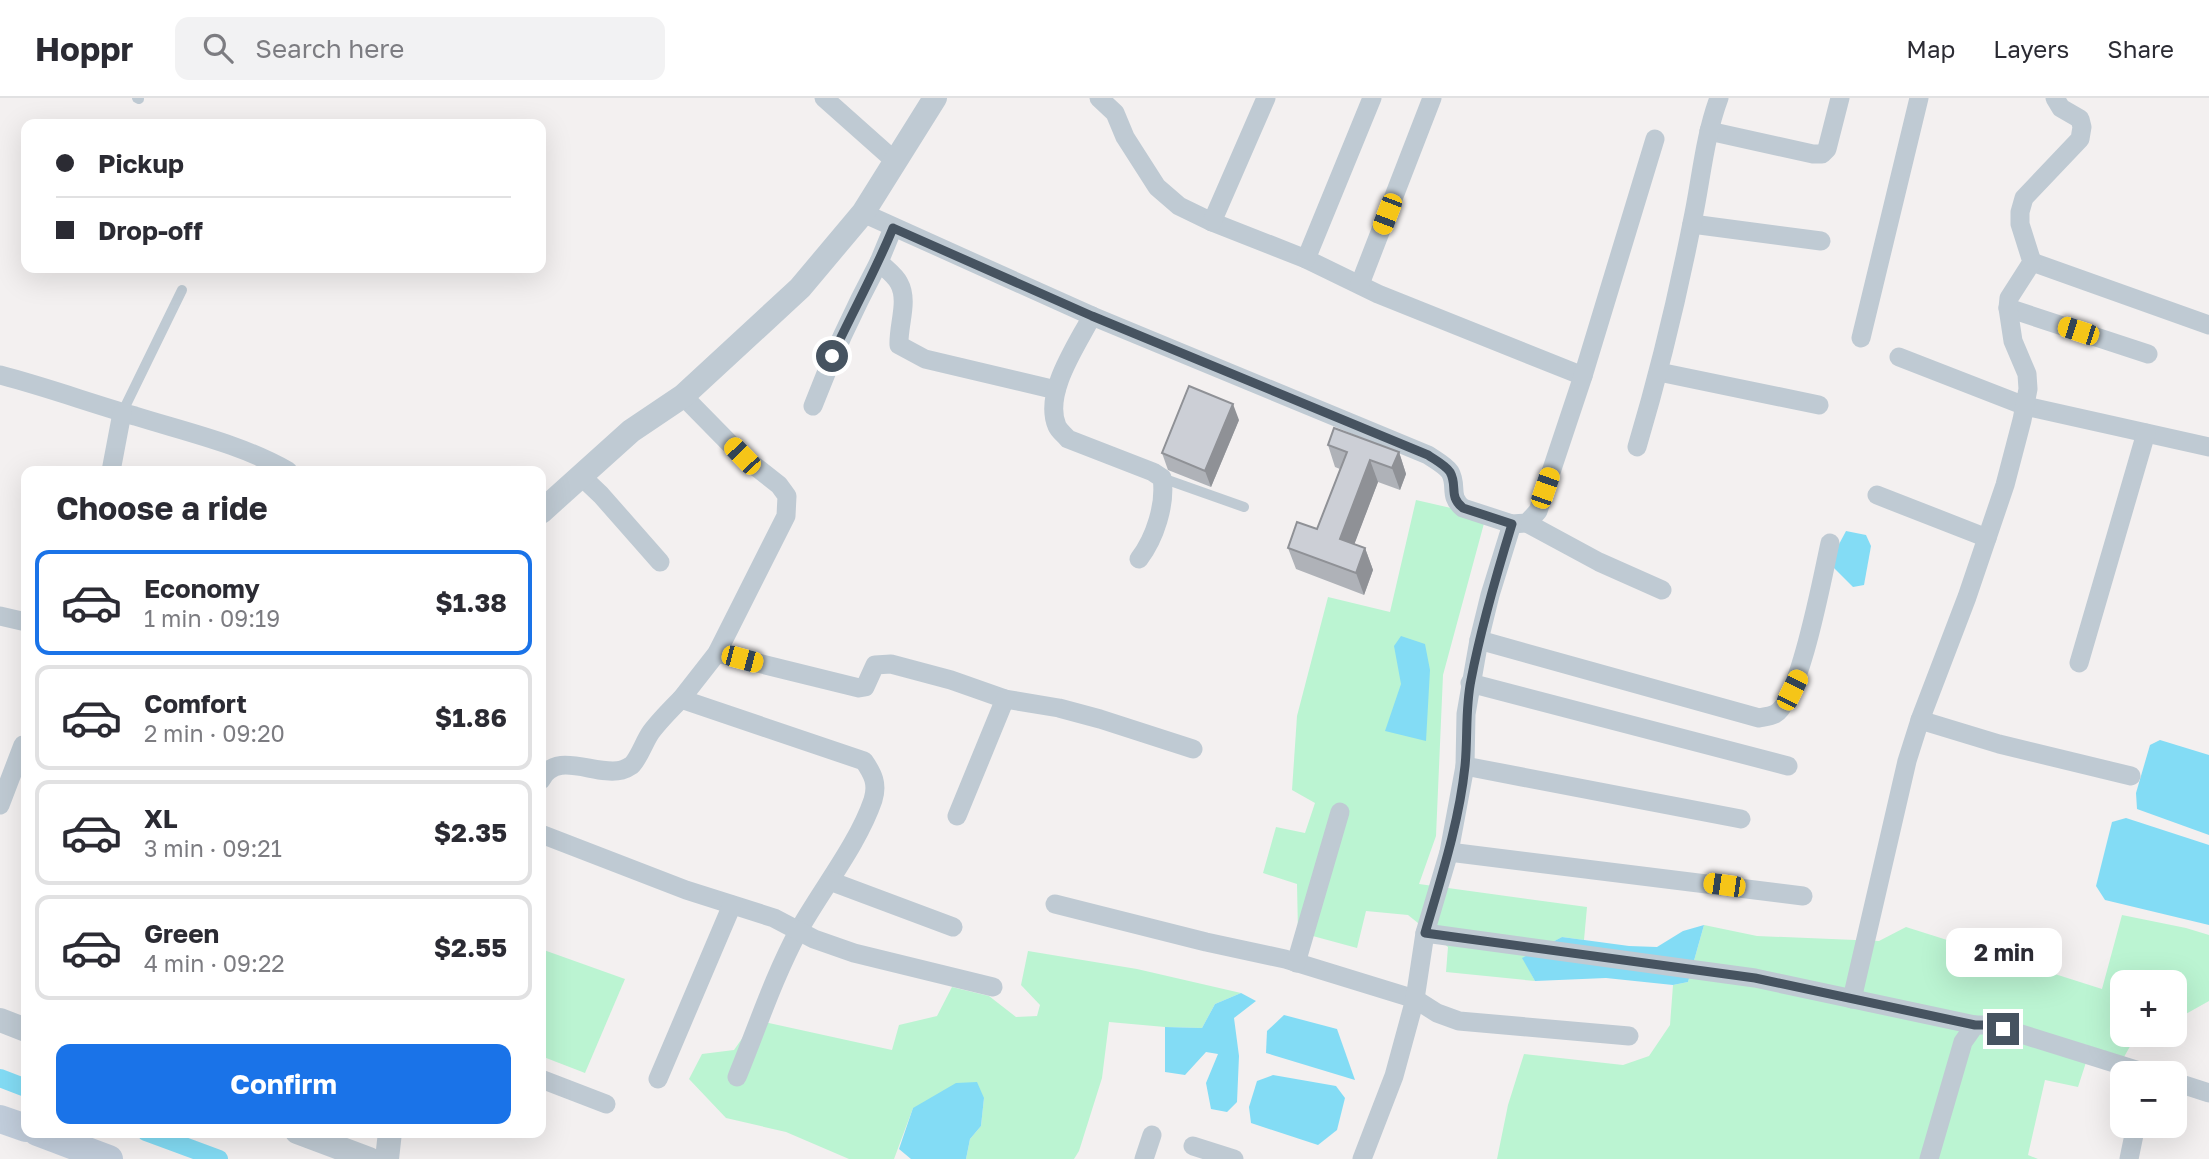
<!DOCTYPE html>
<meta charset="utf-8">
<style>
:root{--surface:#fff;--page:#f2f2f3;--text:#2b2b33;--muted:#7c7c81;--line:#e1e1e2;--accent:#1a73e8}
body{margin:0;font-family:"Golos Text",sans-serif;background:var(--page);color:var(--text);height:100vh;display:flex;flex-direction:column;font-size:26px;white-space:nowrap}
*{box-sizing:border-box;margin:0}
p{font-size:23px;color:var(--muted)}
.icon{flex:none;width:38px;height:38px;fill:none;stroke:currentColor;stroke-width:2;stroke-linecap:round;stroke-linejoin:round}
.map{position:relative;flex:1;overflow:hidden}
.drawer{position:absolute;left:21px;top:368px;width:525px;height:672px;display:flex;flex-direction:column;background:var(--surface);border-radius:14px;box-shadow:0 7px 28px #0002}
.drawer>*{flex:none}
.guide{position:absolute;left:21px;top:21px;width:525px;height:154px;border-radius:14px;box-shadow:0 7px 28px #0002;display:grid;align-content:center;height:154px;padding:0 35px;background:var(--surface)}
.fabs{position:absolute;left:2110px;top:872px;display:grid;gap:14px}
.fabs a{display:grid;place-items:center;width:77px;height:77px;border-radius:14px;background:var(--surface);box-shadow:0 7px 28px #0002;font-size:35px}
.end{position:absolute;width:32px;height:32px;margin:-16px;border:9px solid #465360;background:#fff;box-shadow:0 0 0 4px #fff}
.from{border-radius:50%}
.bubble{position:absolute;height:49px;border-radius:14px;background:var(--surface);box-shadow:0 7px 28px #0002;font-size:23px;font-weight:700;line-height:49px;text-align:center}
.car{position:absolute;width:21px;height:42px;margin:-21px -10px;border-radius:9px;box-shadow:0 0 5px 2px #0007;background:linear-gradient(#f5c518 24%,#345 0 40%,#f5c518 0 76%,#345 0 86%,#f5c518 0)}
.guide b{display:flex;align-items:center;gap:24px;height:66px;font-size:26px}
.guide b+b{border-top:2px solid var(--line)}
.guide i{width:18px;height:18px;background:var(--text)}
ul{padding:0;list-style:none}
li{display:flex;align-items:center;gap:21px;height:105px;margin:0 14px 10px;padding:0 21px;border:4px solid var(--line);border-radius:14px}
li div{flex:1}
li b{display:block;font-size:26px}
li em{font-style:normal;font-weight:700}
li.current{border-color:var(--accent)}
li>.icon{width:63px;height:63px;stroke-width:1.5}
h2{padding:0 35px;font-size:32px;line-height:84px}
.primary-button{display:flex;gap:14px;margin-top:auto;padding:14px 35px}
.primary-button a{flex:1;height:80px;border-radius:14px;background:var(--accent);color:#fff;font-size:28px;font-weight:700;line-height:80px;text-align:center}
header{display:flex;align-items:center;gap:42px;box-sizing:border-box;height:98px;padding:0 35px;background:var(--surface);border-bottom:2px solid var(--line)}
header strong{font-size:33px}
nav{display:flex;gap:38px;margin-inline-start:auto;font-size:24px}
.search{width:490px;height:63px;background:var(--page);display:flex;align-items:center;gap:18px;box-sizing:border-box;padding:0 24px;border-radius:14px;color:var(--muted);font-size:26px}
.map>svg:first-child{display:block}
.green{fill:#bbf4d2}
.water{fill:#83dcf5}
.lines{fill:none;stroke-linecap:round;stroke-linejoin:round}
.canal{stroke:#83dcf5;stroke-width:18}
.service{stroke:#bfcad3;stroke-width:10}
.minor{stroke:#bfcad3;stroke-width:19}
.tertiary{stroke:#bfcad3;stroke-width:24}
.secondary{stroke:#c1cddb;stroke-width:28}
.wall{fill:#afb2b8}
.shaded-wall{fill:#8f9196}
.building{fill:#cccfd6;stroke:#8f9196;stroke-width:2}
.route{stroke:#465360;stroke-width:9}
</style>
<header>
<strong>Hoppr</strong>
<div class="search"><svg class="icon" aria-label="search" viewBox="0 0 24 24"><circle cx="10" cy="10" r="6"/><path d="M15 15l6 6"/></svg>Search here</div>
<nav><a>Map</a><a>Layers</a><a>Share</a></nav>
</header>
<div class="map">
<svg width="2209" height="1061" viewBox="0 0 2209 1061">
<rect width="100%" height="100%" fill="#f3f0f0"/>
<!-- green -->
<g class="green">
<path d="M 1416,402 L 1486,418 L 1443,577 L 1436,738 L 1419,786 L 1587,809 L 1584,842 L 1562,839 L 1523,860 L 1535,883 L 1446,874 L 1448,849 L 1408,817 L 1366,813 L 1357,850 L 1298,834 L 1297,786 L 1263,775 L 1276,729 L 1305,735 L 1315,705 L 1292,692 L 1297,618 L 1328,499 L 1390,514 Z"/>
<path d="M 2122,817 L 2186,830 L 2209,837 L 2209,903 L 2184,917 L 2175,917 L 2175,884 L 2123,884 L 2123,936 L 2137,936 L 2124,959 L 2090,952 L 2078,989 L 2045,982 L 2028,1057 L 2038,1061 L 1497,1061 L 1508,1007 L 1524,956 L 1623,967 L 1649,958 L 1670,927 L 1673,887 L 1688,884 L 1704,827 L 1757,838 L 1879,843 L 1906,829 L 2102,891 Z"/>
<path d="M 541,851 L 625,881 L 585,975 L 541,958 Z"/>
<path d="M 1028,853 L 1137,871 L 1241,895 L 1215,906 L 1202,930 L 1165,929 L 1109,924 L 1102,980 L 1079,1053 L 1074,1061 L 966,1061 L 970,1041 L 981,1028 L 984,1000 L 913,1010 L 894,1061 L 849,1061 L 786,1034 L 726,1020 L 689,981 L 702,956 L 734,952 L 755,922 L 892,952 L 899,927 L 937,918 L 952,889 L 989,898 L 1016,919 L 1037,918 L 1040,907 L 1021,887 Z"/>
</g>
<!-- water -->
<g class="water">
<path d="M 1846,433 L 1866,437 L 1871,448 L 1864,487 L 1853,489 L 1829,465 Z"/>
<path d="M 1401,538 L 1425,546 L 1430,572 L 1426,643 L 1385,633 L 1401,586 L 1394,548 Z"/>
<path d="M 2160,642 L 2209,657 L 2209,737 L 2137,711 L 2136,695 L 2150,647 Z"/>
<path d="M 2126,720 L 2209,747 L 2209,827 L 2105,802 L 2096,788 L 2112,724 Z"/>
<path d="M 1704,827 L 1688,884 L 1673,887 L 1606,880 L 1535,883 L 1522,860 L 1562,839 L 1629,848 L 1657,849 L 1683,833 Z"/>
<path d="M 1241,895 L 1256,903 L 1234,920 L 1239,958 L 1237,1004 L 1227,1014 L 1211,1011 L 1206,985 L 1218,956 L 1206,954 L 1185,977 L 1165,974 L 1165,929 L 1202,930 L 1215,906 Z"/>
<path d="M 1284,917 L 1337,931 L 1355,982 L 1266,955 L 1267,933 Z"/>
<path d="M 1273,977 L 1336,988 L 1345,1000 L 1337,1032 L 1318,1047 L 1251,1025 L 1249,1009 L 1257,983 Z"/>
<path d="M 977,984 L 984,1000 L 981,1028 L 970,1041 L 966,1061 L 911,1061 L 899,1051 L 913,1010 L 956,985 Z"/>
</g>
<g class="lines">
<!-- canal -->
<g class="canal">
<path d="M 0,980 L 26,990"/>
<path d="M 146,1034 L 219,1061"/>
</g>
<!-- service -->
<g class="service">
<path d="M 137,0 L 139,1"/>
<path d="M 122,315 L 182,192"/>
<path d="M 1162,380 L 1244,409"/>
</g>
<!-- minor -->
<g class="minor">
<path d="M 824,0 L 896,64"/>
<path d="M 1099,0 L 1115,15 L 1125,39 L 1157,89 L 1179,108 L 1212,124 L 1306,161 L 1378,196 L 1583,278"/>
<path d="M 1709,33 L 1813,56 L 1822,56 L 1827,51 L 1840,0"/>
<path d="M 863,115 L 1092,218 L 1428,357 C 1435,362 1445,367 1450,374 C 1458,388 1448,398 1463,410 L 1512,426 L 1527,425 L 1538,413 L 1583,278 L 1655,41"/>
<path d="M 1212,124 L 1266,0"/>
<path d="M 1692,126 L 1821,143"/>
<path d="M 893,130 L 879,164 C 886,171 895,177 899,185 C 909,203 898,227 899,247 L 925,261 L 1056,292"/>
<path d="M 1306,161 L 1372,0"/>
<path d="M 2032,164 L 2209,227"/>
<path d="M 1360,186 L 1432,0"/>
<path d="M 2008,210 L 2148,256"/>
<path d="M 1092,218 C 1077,247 1043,295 1057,328 C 1059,333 1065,337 1068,341 L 1153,374 L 1162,380 C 1166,406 1155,440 1139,461"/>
<path d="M 1861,240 L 1919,0"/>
<path d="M 1899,259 L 2025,308 L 2209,349"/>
<path d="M 1659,274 L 1819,307"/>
<path d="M 0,277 C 46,289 90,305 135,318 C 186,334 241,346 288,373"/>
<path d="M 813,308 C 832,258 854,211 879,164"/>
<path d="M 1637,349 C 1659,275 1677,201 1692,125 C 1701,84 1704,40 1719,0"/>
<path d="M 111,373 L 122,315"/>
<path d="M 580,377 L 601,397 L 660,464"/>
<path d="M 1877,397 L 1987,440"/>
<path d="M 1527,425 L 1599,464 L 1662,492"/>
<path d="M 0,518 L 26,524"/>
<path d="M 1479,542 L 1759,620 C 1764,619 1771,618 1775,616 C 1800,603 1823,476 1830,445"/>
<path d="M 717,555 L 859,590 L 865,589 L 875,567 L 891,566 L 951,582 L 1005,601 L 1059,610 L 1100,621 L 1193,651"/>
<path d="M 2079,565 L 2146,335"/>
<path d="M 1470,585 L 1788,668"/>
<path d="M 681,601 L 717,555 L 786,418 L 787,398 L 779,387 L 742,358 L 683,298"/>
<path d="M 1920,622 L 1999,646 L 2131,678"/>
<path d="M 1465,668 L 1741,721"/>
<path d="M 541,682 C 556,651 596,679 622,672 C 625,671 629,669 632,667 C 640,658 644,644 651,634 C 660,622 671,611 681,601 L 864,663 C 873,676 878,686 873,702 C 858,746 822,791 799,832 C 774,878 757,930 737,979"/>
<path d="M 0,707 L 23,647"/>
<path d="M 957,718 L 1005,601"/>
<path d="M 541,736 L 686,792 L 774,820 L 814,841 L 854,855 L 993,889"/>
<path d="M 1449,754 L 1803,798"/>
<path d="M 830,783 L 953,829"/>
<path d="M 1055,806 L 1206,844 L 1285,861 L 1415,901 L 1437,915 L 1459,923 L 1629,938"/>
<path d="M 1425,835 L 1755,880 L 1975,927"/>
<path d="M 1296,865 L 1340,714"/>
<path d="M 1852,901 L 1907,663 L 1920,622 L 1967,499 L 2005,387 L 2022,322 L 2028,291 L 2027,276 L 2013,243 L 2008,210 L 2009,200 L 2032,164 L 2020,126 L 2020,114 L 2024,100 L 2080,41 L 2082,29 L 2080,21 L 2061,10 L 2055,0"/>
<path d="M 541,981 L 606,1006"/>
<path d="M 658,981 L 732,807"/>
<path d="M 2175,984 L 2209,995"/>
<path d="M 1193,1048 L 1234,1061"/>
<path d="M 1144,1061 L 1152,1037"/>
<path d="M 1362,1061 L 1394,978 L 1415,901 L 1425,835 L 1449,754 L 1465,668 L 1466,616 L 1479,542 L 1490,497 L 1512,426"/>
<path d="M 1929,1061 L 1963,944 L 1975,927 L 1989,927 L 2018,935 L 2146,975"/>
<path d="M 2129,1061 L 2136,1027"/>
</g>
<!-- tertiary -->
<g class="tertiary">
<path d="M 541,414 L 631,333 L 683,298 L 800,190 L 863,115 L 935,0"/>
<path d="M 0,922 L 26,932"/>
<path d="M 297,1034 L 369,1061"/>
<path d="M 387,1061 L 390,1034"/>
</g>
<!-- secondary -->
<g class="secondary">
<path d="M 0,1021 L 26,1030"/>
<path d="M 37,1034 L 109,1061"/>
</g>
</g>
<!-- wall -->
<g class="wall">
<path d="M 1239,322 L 1211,389 L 1168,372 L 1162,355 Z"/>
<path d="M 1328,347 L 1399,354 L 1406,376 L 1400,392 L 1378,384 L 1354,446 L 1365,450 L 1373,472 L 1364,497 L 1296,471 L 1288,450 L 1317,431 L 1340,371 L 1335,369 Z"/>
</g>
<!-- shaded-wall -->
<g class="shaded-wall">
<path d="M 1233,306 L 1239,322 L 1211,389 L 1205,373 Z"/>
<path d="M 1399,354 L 1406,376 L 1400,392 L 1392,370 Z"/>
<path d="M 1370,362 L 1378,384 L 1348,463 L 1340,441 Z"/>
<path d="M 1365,450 L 1373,472 L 1364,497 L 1356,475 Z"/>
</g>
<!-- building -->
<g class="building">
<path d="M 1189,288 L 1233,306 L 1205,373 L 1162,355 Z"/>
<path d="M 1334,330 L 1399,354 L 1392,370 L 1370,362 L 1340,441 L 1365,450 L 1356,475 L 1288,450 L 1297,424 L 1317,431 L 1347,354 L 1328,347 Z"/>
</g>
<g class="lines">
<!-- route -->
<path class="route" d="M 832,258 C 852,215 875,174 893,130 L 1092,218 L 1428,357 C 1435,362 1445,367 1450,374 C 1458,388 1448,398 1463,410 L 1512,426 C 1496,478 1481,529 1471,582 C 1465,611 1468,639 1465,668 C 1459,725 1441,780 1425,835 L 1755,880 L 1975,927 L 1989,927 L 2003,931"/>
</g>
</svg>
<div class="fabs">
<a>+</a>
<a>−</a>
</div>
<i class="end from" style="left:832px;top:258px"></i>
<i class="end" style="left:2003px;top:931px"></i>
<div class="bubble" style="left:1946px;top:830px;width:116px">2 min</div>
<i class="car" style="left:1387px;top:116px;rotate:201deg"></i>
<i class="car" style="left:2078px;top:233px;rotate:288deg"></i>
<i class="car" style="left:742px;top:358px;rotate:316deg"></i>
<i class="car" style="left:1545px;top:390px;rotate:19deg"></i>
<i class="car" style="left:742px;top:561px;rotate:105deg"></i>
<i class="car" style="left:1792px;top:592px;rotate:26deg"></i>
<i class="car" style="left:1724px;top:787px;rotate:278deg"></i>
<div class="guide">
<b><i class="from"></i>Pickup</b>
<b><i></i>Drop-off</b>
</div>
<section class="drawer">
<h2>Choose a ride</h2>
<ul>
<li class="current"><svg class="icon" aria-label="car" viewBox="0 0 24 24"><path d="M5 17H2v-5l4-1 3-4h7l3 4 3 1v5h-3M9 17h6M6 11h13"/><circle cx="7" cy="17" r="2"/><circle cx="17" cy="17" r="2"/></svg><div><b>Economy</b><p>1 min · 09:19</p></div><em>$1.38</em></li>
<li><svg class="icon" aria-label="car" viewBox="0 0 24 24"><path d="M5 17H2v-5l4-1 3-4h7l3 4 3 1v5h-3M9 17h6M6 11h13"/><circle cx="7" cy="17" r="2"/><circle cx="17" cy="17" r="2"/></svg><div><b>Comfort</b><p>2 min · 09:20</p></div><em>$1.86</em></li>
<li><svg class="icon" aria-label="car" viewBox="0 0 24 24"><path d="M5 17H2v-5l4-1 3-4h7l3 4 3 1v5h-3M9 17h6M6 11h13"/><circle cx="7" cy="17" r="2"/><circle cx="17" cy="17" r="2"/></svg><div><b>XL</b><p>3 min · 09:21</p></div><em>$2.35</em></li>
<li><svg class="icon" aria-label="car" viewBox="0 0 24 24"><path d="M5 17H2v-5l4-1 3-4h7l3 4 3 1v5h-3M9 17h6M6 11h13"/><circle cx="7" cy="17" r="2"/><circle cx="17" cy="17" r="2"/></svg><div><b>Green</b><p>4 min · 09:22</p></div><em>$2.55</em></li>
</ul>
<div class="primary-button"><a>Confirm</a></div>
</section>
</div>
